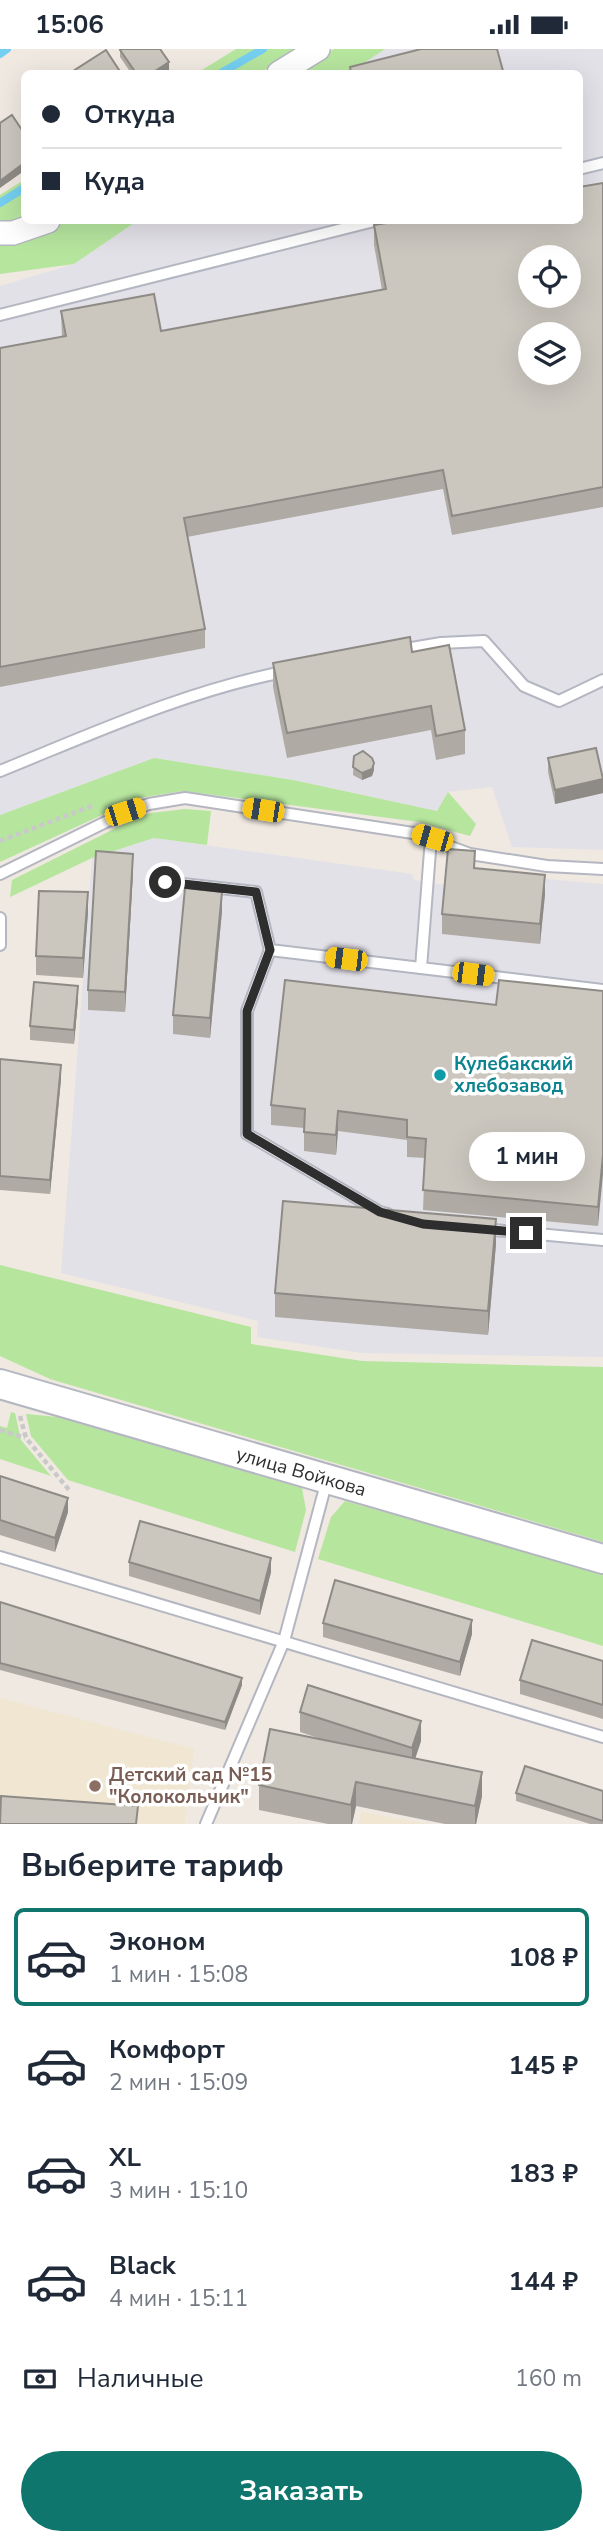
<!DOCTYPE html>
<html lang="ru">
<meta charset="utf-8">
<style>
:root{--surface:#fff;--page:#f2f2f3;--text:#1f2937;--muted:#747a83;--line:#e0e1e3;--accent:#0f766e}
body{margin:0;font-family:"Nunito Sans",sans-serif;background:var(--page);color:var(--text);height:100vh;display:flex;flex-direction:column;font-size:26px;white-space:nowrap}
*{box-sizing:border-box;margin:0}
p{font-size:23px;color:var(--muted)}
.icon{flex:none;width:38px;height:38px;fill:none;stroke:currentColor;stroke-width:2;stroke-linecap:round;stroke-linejoin:round}
.map{position:relative;height:1775px;overflow:hidden}
.details{display:flex;flex-direction:column;background:var(--surface);flex:1}
.details>*{flex:none}
.top-card{position:absolute;left:21px;top:21px;width:562px;height:154px;border-radius:10px;box-shadow:0 7px 28px #0002;display:grid;align-content:center;height:154px;padding:0 21px;background:var(--surface)}
.fabs{position:absolute;left:518px;top:196px;display:grid;gap:14px}
.fabs a{display:grid;place-items:center;width:63px;height:63px;border-radius:50%;background:var(--surface);box-shadow:0 7px 28px #0002;font-size:35px}
.end{position:absolute;width:32px;height:32px;margin:-16px;border:9px solid #2e2e2e;background:#fff;box-shadow:0 0 0 4px #fff}
.from{border-radius:50%}
.bubble{position:absolute;height:49px;border-radius:24px;background:var(--surface);box-shadow:0 7px 28px #0002;font-size:23px;font-weight:700;line-height:49px;text-align:center}
.car{position:absolute;width:21px;height:42px;margin:-21px -10px;border-radius:9px;box-shadow:0 0 5px 2px #0007;background:linear-gradient(#f5c518 24%,#345 0 40%,#f5c518 0 76%,#345 0 86%,#f5c518 0)}
.top-card b{display:flex;align-items:center;gap:24px;height:66px;font-size:26px}
.top-card b+b{border-top:2px solid var(--line)}
.top-card i{width:18px;height:18px;background:var(--text)}
ul{padding:0;list-style:none}
li{display:flex;align-items:center;gap:21px;height:98px;margin:0 14px 10px;padding:0 7px;border:4px solid transparent;border-radius:10px}
li div{flex:1}
li b{display:block;font-size:26px}
li em{font-style:normal;font-weight:700}
li.selected{border-color:var(--accent)}
li>.icon{width:63px;height:63px;stroke-width:1.5}
h2{padding:0 21px;font-size:32px;line-height:84px}
.pay{display:flex;align-items:center;gap:18px;height:77px;padding:0 21px;font-size:26px}
.pay p{margin-inline-start:auto}
.action{display:flex;gap:14px;margin-top:auto;padding:14px 21px}
.action a{flex:1;height:80px;border-radius:42px;background:var(--accent);color:#fff;font-size:28px;font-weight:700;line-height:80px;text-align:center}
.status{display:flex;justify-content:space-between;align-items:center;height:49px;padding:0 35px;background:var(--surface);direction:ltr}
.status svg{height:19px;fill:currentColor}
.map>svg:first-child{display:block}
.industrial{fill:#e3e1e8;fill-rule:evenodd}
.education{fill:#f0e6d1}
.green{fill:#b6e59e}
.lines{fill:none;stroke-linecap:round;stroke-linejoin:round}
.stream{stroke:#75cff0;stroke-width:8}
.service-casing{stroke:#b4b7c1;stroke-width:14}
.minor-casing{stroke:#b4b7c1;stroke-width:26}
.tertiary-casing{stroke:#b4b7c1;stroke-width:32}
.path{stroke:#c9c9c9;stroke-width:4.5;stroke-dasharray:5 3.5;stroke-linecap:butt}
.service{stroke:#fff;stroke-width:10}
.minor{stroke:#fff;stroke-width:23}
.tertiary{stroke:#fff;stroke-width:28}
.wall{fill:#afaba4}
.shaded-wall{fill:#8e8b86}
.building{fill:#cbc7bf;stroke:#8e8b86;stroke-width:2;fill-rule:evenodd}
.route{stroke:#2e2e2e;stroke-width:9}
.culture-dot{fill:#0f9aa8;stroke:#fff;stroke-width:2.5}
.education-dot{fill:#8d6e63;stroke:#fff;stroke-width:2.5}
.labels{text-anchor:middle;dominant-baseline:central;stroke-width:7;stroke-linejoin:round;paint-order:stroke}
.culture-label{font-size:19px;font-weight:bold;fill:#0d838f;stroke:#fff;text-anchor:start}
.street-label{font-size:19px;fill:#2e2e2e;stroke:#fff}
.education-label{font-size:19px;font-weight:bold;fill:#785e54;stroke:#fff;text-anchor:start}
</style>
<div class="status"><b>15:06</b><svg viewBox="0 0 49 12"><path d="M0 12V9h3v3zM5 12V6h3v6zM10 12V3h3v9zM15 12V0h3v12zM26 1h20v11H26zM47 4h2v5h-2z"/></svg></div>
<div class="map">
<svg width="603" height="1775" viewBox="0 0 603 1775">
<rect width="100%" height="100%" fill="#efe9e1"/>
<!-- industrial -->
<g class="industrial">
<path d="M 385,0 L 603,0 L 603,801 L 512,798 L 492,738 L 448,743 L 437,762 L 293,731 L 154,709 L 0,766 L 0,237 L 74,215 L 137,172 L 579,172 L 579,24 L 349,24 ZM 530,208 L 569,208 L 569,247 L 530,247 ZM 530,285 L 569,285 L 569,324 L 530,324 Z"/>
<path d="M 155,789 L 412,825 L 414,831 L 446,836 L 545,845 L 546,830 L 603,835 L 603,1308 L 362,1304 L 257,1288 L 258,1272 L 61,1224 L 92,809 Z"/>
</g>
<!-- education -->
<g class="education">
<path d="M 0,1649 L 194,1700 L 185,1775 L 0,1775 Z"/>
<path d="M 361,1763 L 428,1775 L 359,1775 Z"/>
</g>
<!-- green -->
<g class="green">
<path d="M 236,0 L 298,0 L 260,24 L 197,24 Z"/>
<path d="M 334,0 L 385,0 L 349,24 L 296,24 Z"/>
<path d="M 24,131 L 24,169 L 10,173 L 0,173 L 0,146 Z"/>
<path d="M 68,172 L 137,172 L 74,215 L 0,225 L 0,195 L 28,191 Z"/>
<path d="M 154,709 L 293,731 L 437,762 L 448,743 L 476,775 L 470,787 L 419,773 L 183,742 L 139,749 L 0,813 L 0,766 Z"/>
<path d="M 185,760 L 211,762 L 207,796 L 154,789 L 92,809 L 10,848 L 12,831 L 134,770 L 151,764 Z"/>
<path d="M 0,1216 L 251,1278 L 251,1295 L 362,1312 L 603,1318 L 603,1493 L 50,1330 L 0,1307 Z"/>
<path d="M 11,1363 L 15,1364 L 21,1391 L 51,1427 L 0,1410 L 0,1377 L 7,1379 Z"/>
<path d="M 26,1365 L 57,1368 L 302,1439 L 306,1461 L 295,1503 L 68,1431 L 31,1387 Z"/>
<path d="M 345,1452 L 603,1524 L 603,1597 L 318,1510 L 331,1468 Z"/>
</g>
<g class="lines">
<!-- stream -->
<g class="stream">
<path d="M 0,5 L 7,0"/>
<path d="M 221,24 L 263,0"/>
<path d="M 0,154 L 24,139"/>
</g>
<!-- service casing -->
<g class="service-casing">
<g id="service">
<path d="M 579,120 L 603,114"/>
<path d="M 0,266 L 374,172"/>
<path d="M 400,601 L 441,594 L 484,592 L 524,637 L 559,652 L 603,631"/>
<path d="M 0,722 C 94,684 188,641 288,622"/>
<path d="M 431,789 L 421,919 L 603,941"/>
<path d="M 0,825 L 126,763 L 149,755 L 185,749 L 413,784 L 470,805 L 547,817 L 603,820"/>
<path d="M 165,833 L 256,843 L 270,901 L 421,919"/>
<path d="M 0,869 L 0,896"/>
<path d="M 270,901 L 247,962 L 247,1085 L 380,1163 L 388,1165"/>
<path d="M 483,1180 L 603,1191"/>
<path d="M 0,1508 L 603,1688"/>
<path d="M 206,1775 L 284,1592 L 327,1431"/>
</g>
</g>
<!-- minor casing -->
<g class="minor-casing">
<g id="minor">
<path d="M 279,24 L 318,0"/>
<path d="M 0,184 L 13,184 L 48,172"/>
</g>
</g>
<!-- tertiary casing -->
<g class="tertiary-casing">
<path id="tertiary" d="M 0,1335 L 603,1510"/>
</g>
<!-- path -->
<g class="path">
<path d="M 0,792 L 94,756"/>
<path d="M 20,1367 L 26,1389 L 69,1441"/>
<path d="M 0,1381 L 25,1389"/>
</g>
<!-- service -->
<use href="#service" class="service"/>
<!-- minor -->
<use href="#minor" class="minor"/>
<!-- tertiary -->
<use href="#tertiary" class="tertiary"/>
</g>
<!-- wall -->
<g class="wall">
<path d="M 120,1 L 169,21 L 163,24 L 131,24 L 120,8 Z"/>
<path d="M 603,134 L 603,458 L 452,486 L 443,440 L 187,488 L 205,580 L 205,599 L 0,638 L 0,299 L 62,288 L 61,262 L 161,282 L 382,241 L 374,196 L 374,176 Z"/>
<path d="M 412,603 L 465,681 L 465,705 L 436,711 L 431,681 L 287,709 L 273,638 L 273,614 Z"/>
<path d="M 354,707 L 374,721 L 372,727 L 362,731 L 353,726 Z"/>
<path d="M 548,709 L 603,744 L 555,755 L 548,723 Z"/>
<path d="M 475,819 L 545,845 L 540,895 L 442,885 L 442,865 Z"/>
<path d="M 133,824 L 125,963 L 88,961 L 88,941 Z"/>
<path d="M 222,862 L 210,989 L 173,985 L 173,966 Z"/>
<path d="M 88,863 L 83,929 L 36,926 L 36,907 Z"/>
<path d="M 603,942 L 598,1177 L 423,1161 L 425,1109 L 407,1108 L 407,1091 L 338,1082 L 336,1106 L 304,1102 L 304,1079 L 271,1076 L 271,1056 L 496,956 Z"/>
<path d="M 78,951 L 74,995 L 30,991 L 30,977 Z"/>
<path d="M 0,1010 L 61,1030 L 50,1145 L 0,1141 Z"/>
<path d="M 496,1195 L 488,1286 L 275,1268 L 275,1244 Z"/>
<path d="M 0,1427 L 68,1463 L 55,1503 L 0,1486 Z"/>
<path d="M 129,1513 L 271,1523 L 260,1566 L 129,1527 Z"/>
<path d="M 0,1553 L 242,1636 L 225,1681 L 0,1621 Z"/>
<path d="M 323,1574 L 472,1585 L 460,1627 L 323,1588 Z"/>
<path d="M 603,1612 L 603,1670 L 520,1645 L 520,1631 Z"/>
<path d="M 300,1663 L 421,1692 L 415,1710 L 482,1747 L 476,1775 L 445,1775 L 356,1757 L 352,1775 L 328,1775 L 259,1761 L 259,1736 L 327,1692 L 300,1683 Z"/>
<path d="M 603,1742 L 603,1775 L 590,1775 L 516,1752 L 516,1744 Z"/>
</g>
<!-- shaded-wall -->
<g class="shaded-wall">
<path d="M 169,13 L 169,21 L 163,24 L 152,24 Z"/>
<path d="M 24,114 L 24,122 L 0,139 L 0,132 Z"/>
<path d="M 374,714 L 374,721 L 372,727 L 362,731 L 362,724 Z"/>
<path d="M 603,730 L 603,744 L 555,755 L 555,741 Z"/>
<path d="M 133,805 L 133,824 L 125,963 L 125,943 Z"/>
<path d="M 545,826 L 545,845 L 540,895 L 540,875 Z"/>
<path d="M 88,843 L 88,863 L 83,929 L 83,909 Z"/>
<path d="M 222,843 L 222,862 L 210,989 L 210,969 Z"/>
<path d="M 78,937 L 78,951 L 74,995 L 74,981 Z"/>
<path d="M 61,1016 L 61,1030 L 50,1145 L 50,1131 Z"/>
<path d="M 338,1062 L 338,1082 L 336,1106 L 336,1086 Z"/>
<path d="M 603,1106 L 603,1125 L 598,1177 L 598,1158 Z"/>
<path d="M 496,1170 L 496,1195 L 488,1286 L 488,1262 Z"/>
<path d="M 68,1449 L 68,1463 L 55,1503 L 55,1489 Z"/>
<path d="M 271,1509 L 271,1523 L 260,1566 L 260,1552 Z"/>
<path d="M 472,1571 L 472,1585 L 460,1627 L 460,1613 Z"/>
<path d="M 242,1629 L 242,1636 L 225,1681 L 225,1673 Z"/>
<path d="M 421,1672 L 421,1692 L 412,1719 L 412,1699 Z"/>
<path d="M 482,1723 L 482,1747 L 476,1775 L 475,1775 L 475,1757 Z"/>
<path d="M 356,1733 L 356,1757 L 352,1775 L 351,1775 L 351,1756 Z"/>
</g>
<!-- building -->
<g class="building">
<path d="M 122,0 L 160,0 L 169,13 L 152,24 L 136,24 L 120,1 Z"/>
<path d="M 421,0 L 497,0 L 503,22 L 492,24 L 351,24 L 350,18 Z"/>
<path d="M 106,1 L 121,24 L 70,24 Z"/>
<path d="M 12,66 L 24,84 L 24,114 L 0,132 L 0,74 Z"/>
<path d="M 603,134 L 603,438 L 452,467 L 443,421 L 184,469 L 205,580 L 0,618 L 0,299 L 66,287 L 61,262 L 154,245 L 161,282 L 386,240 L 374,176 L 399,172 L 579,172 L 579,138 ZM 530,208 L 569,208 L 569,247 L 530,247 ZM 530,285 L 569,285 L 569,324 L 530,324 Z"/>
<path d="M 410,588 L 412,603 L 449,596 L 465,681 L 436,687 L 431,657 L 287,684 L 273,614 Z"/>
<path d="M 596,699 L 603,730 L 555,741 L 548,709 Z"/>
<path d="M 363,702 L 372,709 L 374,714 L 372,720 L 362,724 L 353,718 L 354,707 Z"/>
<path d="M 448,800 L 475,802 L 474,819 L 545,826 L 540,875 L 442,865 Z"/>
<path d="M 96,802 L 133,805 L 125,943 L 88,941 Z"/>
<path d="M 185,839 L 222,843 L 210,969 L 173,966 Z"/>
<path d="M 39,842 L 88,843 L 83,909 L 36,907 Z"/>
<path d="M 285,931 L 496,956 L 499,931 L 603,942 L 603,1106 L 598,1158 L 423,1141 L 426,1090 L 407,1088 L 407,1071 L 338,1062 L 336,1086 L 304,1083 L 305,1060 L 271,1056 Z"/>
<path d="M 34,933 L 78,937 L 74,981 L 30,977 Z"/>
<path d="M 0,1010 L 61,1016 L 50,1131 L 0,1127 Z"/>
<path d="M 283,1152 L 496,1170 L 488,1262 L 275,1244 Z"/>
<path d="M 0,1427 L 68,1449 L 55,1489 L 0,1471 Z"/>
<path d="M 140,1472 L 271,1509 L 260,1552 L 129,1513 Z"/>
<path d="M 335,1531 L 472,1571 L 460,1613 L 323,1574 Z"/>
<path d="M 0,1553 L 242,1629 L 225,1673 L 0,1614 Z"/>
<path d="M 532,1591 L 603,1612 L 603,1656 L 520,1631 Z"/>
<path d="M 308,1636 L 421,1672 L 412,1699 L 300,1663 Z"/>
<path d="M 270,1680 L 482,1723 L 475,1757 L 356,1733 L 351,1756 L 259,1736 Z"/>
<path d="M 525,1717 L 603,1742 L 603,1772 L 516,1744 Z"/>
<path d="M 1,1747 L 138,1757 L 136,1775 L 0,1775 Z"/>
</g>
<g class="lines">
<!-- route -->
<path class="route" d="M 165,833 L 256,843 L 270,901 L 247,962 L 247,1085 L 380,1163 L 423,1175 L 526,1184"/>
</g>
<!-- markers -->
<circle class="culture-dot" cx="440" cy="1026" r="7"/>
<circle class="education-dot" cx="95" cy="1737" r="7"/>
<g class="labels">
<!-- culture labels -->
<g class="culture-label">
<text x="454" y="1015">Кулебакский<tspan x="454" dy="22">хлебозавод</tspan></text>
</g>
<!-- street labels -->
<g class="street-label">
<text transform="translate(301 1423) rotate(16)">улица Войкова</text>
</g>
<!-- education labels -->
<g class="education-label">
<text x="109" y="1726">Детский сад №15<tspan x="109" dy="22">"Колокольчик"</tspan></text>
</g>
</g>
</svg>
<div class="fabs">
<a><svg class="icon" aria-label="locate" viewBox="0 0 24 24"><circle cx="12" cy="12" r="6"/><path d="M12 2v4M12 18v4M2 12h4M18 12h4"/></svg></a>
<a><svg class="icon" aria-label="layers" viewBox="0 0 24 24"><path d="M12 4l9 5-9 5-9-5zM3 14l9 5 9-5"/></svg></a>
</div>
<i class="end from" style="left:165px;top:833px"></i>
<i class="end" style="left:526px;top:1184px"></i>
<div class="bubble" style="left:469px;top:1083px;width:116px">1 мин</div>
<i class="car" style="left:263px;top:761px;rotate:279deg"></i>
<i class="car" style="left:125px;top:763px;rotate:72deg"></i>
<i class="car" style="left:432px;top:789px;rotate:286deg"></i>
<i class="car" style="left:346px;top:910px;rotate:277deg"></i>
<i class="car" style="left:473px;top:925px;rotate:97deg"></i>
<div class="top-card">
<b><i class="from"></i>Откуда</b>
<b><i></i>Куда</b>
</div>
</div>
<section class="details">
<h2>Выберите тариф</h2>
<ul>
<li class="selected"><svg class="icon" aria-label="car" viewBox="0 0 24 24"><path d="M5 17H2v-5l4-1 3-4h7l3 4 3 1v5h-3M9 17h6M6 11h13"/><circle cx="7" cy="17" r="2"/><circle cx="17" cy="17" r="2"/></svg><div><b>Эконом</b><p>1 мин · 15:08</p></div><em>108 ₽</em></li>
<li><svg class="icon" aria-label="car" viewBox="0 0 24 24"><path d="M5 17H2v-5l4-1 3-4h7l3 4 3 1v5h-3M9 17h6M6 11h13"/><circle cx="7" cy="17" r="2"/><circle cx="17" cy="17" r="2"/></svg><div><b>Комфорт</b><p>2 мин · 15:09</p></div><em>145 ₽</em></li>
<li><svg class="icon" aria-label="car" viewBox="0 0 24 24"><path d="M5 17H2v-5l4-1 3-4h7l3 4 3 1v5h-3M9 17h6M6 11h13"/><circle cx="7" cy="17" r="2"/><circle cx="17" cy="17" r="2"/></svg><div><b>XL</b><p>3 мин · 15:10</p></div><em>183 ₽</em></li>
<li><svg class="icon" aria-label="car" viewBox="0 0 24 24"><path d="M5 17H2v-5l4-1 3-4h7l3 4 3 1v5h-3M9 17h6M6 11h13"/><circle cx="7" cy="17" r="2"/><circle cx="17" cy="17" r="2"/></svg><div><b>Black</b><p>4 мин · 15:11</p></div><em>144 ₽</em></li>
</ul>
<div class="pay"><svg class="icon" aria-label="cash" viewBox="0 0 24 24"><path d="M3 7h18v10H3z"/><circle cx="12" cy="12" r="2"/></svg>Наличные<p>160 m</p></div>
<div class="action"><a>Заказать</a></div>
</section>
